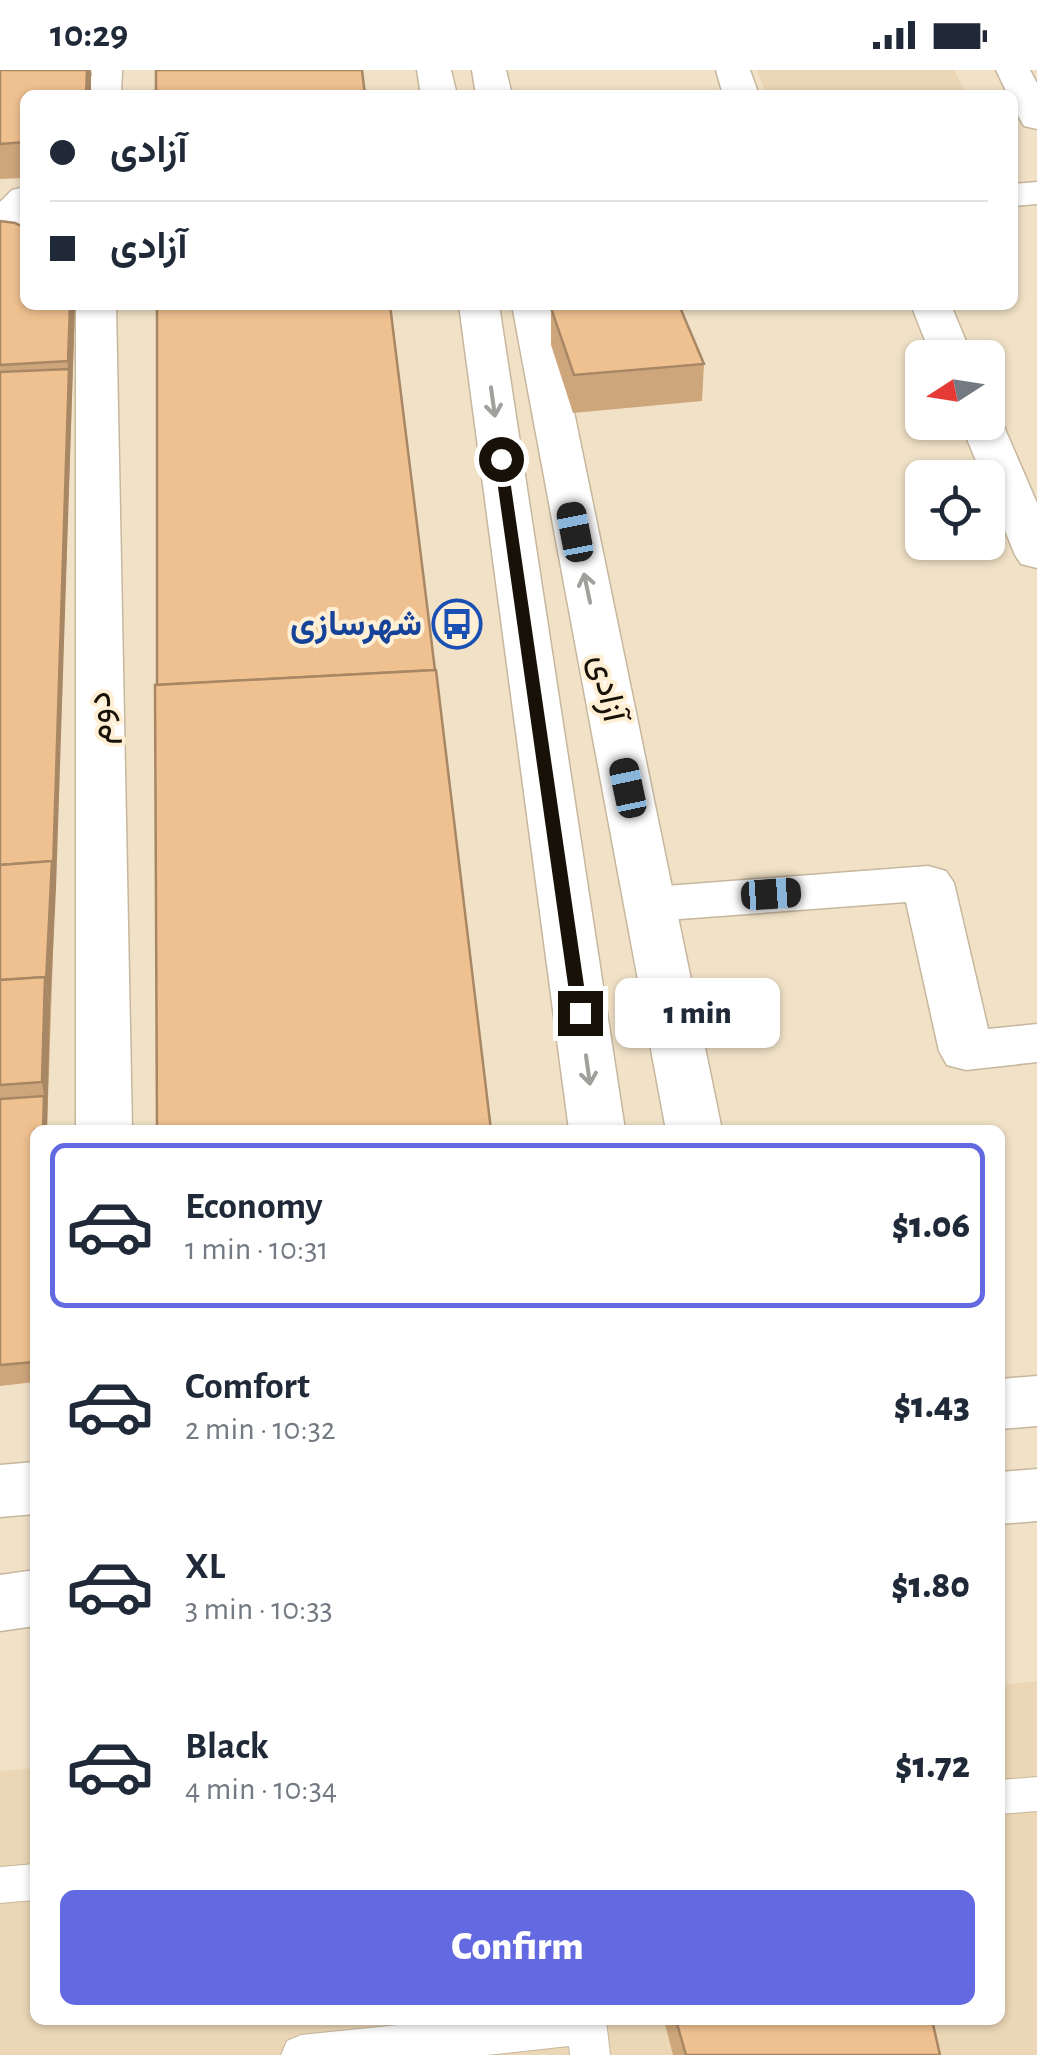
<!DOCTYPE html>
<meta charset="utf-8">
<style>
:root{--surface:#fff;--page:#f2f2f3;--text:#1f2937;--muted:#747a83;--line:#e0e1e3;--accent:#6369e1}
body{margin:0;font-family:"Alegreya Sans",Vazirmatn,sans-serif;background:var(--page);color:var(--text);height:100vh;display:flex;flex-direction:column;font-size:38px;white-space:nowrap}
*{box-sizing:border-box;margin:0}
p{font-size:32px;color:var(--muted)}
.icon{flex:none;width:55px;height:55px;fill:none;stroke:currentColor;stroke-width:2;stroke-linecap:round;stroke-linejoin:round}
.map{position:relative;flex:1;overflow:hidden}
.side{position:absolute;left:30px;top:1055px;width:975px;height:900px;display:flex;flex-direction:column;background:var(--surface);border-radius:15px;box-shadow:0 2px 8px #0004}
.side>*{flex:none}
.hud{position:absolute;left:20px;top:20px;width:998px;height:220px;border-radius:15px;box-shadow:0 2px 8px #0004;display:grid;align-content:center;height:220px;padding:0 30px;background:var(--surface)}
.needle{width:65px;rotate:258deg}
.fabs{position:absolute;left:905px;top:270px;display:grid;gap:20px}
.fabs a{display:grid;place-items:center;width:100px;height:100px;border-radius:15px;background:var(--surface);box-shadow:0 2px 8px #0004;font-size:50px}
.end{position:absolute;width:45px;height:45px;margin:-22px;border:12px solid #171108;background:#fff;box-shadow:0 0 0 5px #fff}
.from{border-radius:50%}
.bubble{position:absolute;height:70px;border-radius:15px;background:var(--surface);box-shadow:0 2px 8px #0004;font-size:32px;font-weight:800;line-height:70px;text-align:center}
.car{position:absolute;width:30px;height:60px;margin:-30px -15px;border-radius:12px;box-shadow:0 0 8px 2px #0007;background:linear-gradient(#222 24%,#8ab4d8 0 40%,#222 0 76%,#8ab4d8 0 86%,#222 0)}
.hud b{display:flex;align-items:center;gap:35px;height:95px;font-size:38px}
.hud b+b{border-top:2px solid var(--line)}
.hud i{width:25px;height:25px;background:var(--text)}
ul{padding:18px 0 0;list-style:none}
li{display:flex;align-items:center;gap:30px;height:165px;margin:0 20px 15px;padding:0 10px;border:5px solid transparent;border-radius:15px}
li div{flex:1}
li b{display:block;font-size:38px}
li em{font-style:normal;font-weight:800}
li.selected{border-color:var(--accent)}
li>.icon{width:90px;height:90px;stroke-width:1.5}
.primary-button{display:flex;gap:20px;margin-top:auto;padding:20px 30px}
.primary-button a{flex:1;height:115px;border-radius:15px;background:var(--accent);color:#fff;font-size:40px;font-weight:800;line-height:115px;text-align:center}
.status{display:flex;justify-content:space-between;align-items:center;height:70px;padding:0 50px;background:var(--surface);direction:ltr}
.status svg{height:28px;fill:currentColor}
.map>svg:first-child{display:block}
.built{fill:#ebd7b6}
.lines{fill:none;stroke-linecap:round;stroke-linejoin:round}
.lane-casing{stroke:#c6b79d;stroke-width:2}
.street-casing{stroke:#c6b79d;stroke-width:3}
.secondary-casing{stroke:#c6b79d;stroke-width:3}
.primary-casing{stroke:#c6b79d;stroke-width:3}
.lane{fill:#fff;fill-rule:evenodd}
.street{fill:#fff;fill-rule:evenodd}
.secondary{fill:#fff;fill-rule:evenodd}
.primary{fill:#fff;fill-rule:evenodd}
.wall{fill:#cea67c}
.shaded-wall{fill:#a88765}
.building{fill:#f0c190;stroke:#a88765;stroke-width:2.5}
.oneway{stroke:#a2a09c}
.route{fill:#171108}
.labels{text-anchor:middle;dominant-baseline:central;stroke-width:8;stroke-linejoin:round;paint-order:stroke}
.transit-label{font-size:35px;font-weight:bold;fill:#164399;stroke:#ffefd4;text-anchor:end}
.street-label{font-size:35px;fill:#171108;stroke:#ffefd4}
</style>
<div class="status"><b>10:29</b><svg viewBox="0 0 49 12"><path d="M0 12V9h3v3zM5 12V6h3v6zM10 12V3h3v9zM15 12V0h3v12zM26 1h20v11H26zM47 4h2v5h-2z"/></svg></div>
<div class="map">
<svg width="1037" height="1985" viewBox="0 0 1037 1985">
<rect width="100%" height="100%" fill="#f1e2c7"/>
<!-- built -->
<g class="built">
<path d="M 757,0 L 954,0 L 967,25 L 767,25 Z"/>
<path d="M 1037,1611 L 1037,1985 L 0,1985 L 0,1701 L 35,1698 L 35,1950 L 1000,1950 L 1000,1615 Z"/>
</g>
<g class="lines">
<!-- lane casing -->
<g class="lane-casing">
<g id="lane">
<path d="M 1037,1707 L 1037,1741 L 1000,1744 L 1000,1710 Z"/>
<path d="M 35,1794 L 35,1830 L 0,1833 L 0,1797 Z"/>
<path d="M 447,1950 L 606,1950 L 610,1985 L 570,1985 L 569,1976 L 487,1985 L 281,1985 L 287,1971 L 301,1965 Z"/>
</g>
</g>
<!-- street casing -->
<g class="street-casing">
<g id="street">
<path d="M 88,0 L 122,0 L 121,25 L 85,25 Z"/>
<path d="M 716,0 L 750,0 L 759,25 L 723,25 Z"/>
<path d="M 996,0 L 1030,0 L 1037,13 L 1037,59 L 1024,56 L 1012,35 L 1012,25 L 1008,25 Z"/>
<path d="M 76,235 L 116,235 L 132,1060 L 76,1060 Z"/>
<path d="M 911,235 L 951,235 L 973,288 L 932,288 Z"/>
<path d="M 988,341 L 996,343 L 1002,352 L 1037,433 L 1037,498 L 1021,494 L 1015,485 L 988,419 L 988,408 L 983,408 L 960,352 L 988,352 Z"/>
<path d="M 928,796 L 946,801 L 954,813 L 988,959 L 1037,954 L 1037,992 L 966,1000 L 947,995 L 939,981 L 906,832 L 653,851 L 635,846 L 627,834 L 635,822 L 653,817 Z"/>
</g>
</g>
<!-- secondary casing -->
<g class="secondary-casing">
<g id="secondary">
<path d="M 417,0 L 451,0 L 457,25 L 421,25 Z"/>
<path d="M 472,0 L 506,0 L 512,25 L 476,25 Z"/>
<path d="M 1037,112 L 1037,134 L 1012,136 L 1012,114 Z"/>
<path d="M 25,117 L 25,183 L 11,179 L 0,167 L 0,132 L 12,120 Z"/>
<path d="M 459,235 L 499,235 L 625,1060 L 569,1060 Z"/>
<path d="M 512,235 L 552,235 L 722,1060 L 666,1060 Z"/>
</g>
</g>
<!-- primary casing -->
<g class="primary-casing">
<g id="primary">
<path d="M 1037,1306 L 1037,1356 L 1000,1359 L 1000,1309 Z"/>
<path d="M 35,1392 L 35,1444 L 0,1447 L 0,1395 Z"/>
<path d="M 1037,1399 L 1037,1451 L 1000,1454 L 1000,1402 Z"/>
<path d="M 35,1500 L 35,1556 L 0,1561 L 0,1505 Z"/>
</g>
</g>
<!-- lane -->
<use href="#lane" class="lane"/>
<!-- street -->
<use href="#street" class="street"/>
<!-- secondary -->
<use href="#secondary" class="secondary"/>
<!-- primary -->
<use href="#primary" class="primary"/>
</g>
<!-- wall -->
<g class="wall">
<path d="M 0,0 L 91,0 L 92,6 L 25,25 L 25,108 L 0,109 Z"/>
<path d="M 0,151 L 25,235 L 75,235 L 47,1060 L 35,1060 L 35,1312 L 0,1316 Z"/>
<path d="M 551,238 L 704,294 L 702,331 L 573,343 L 551,275 Z"/>
<path d="M 664,1950 L 932,1950 L 940,1985 L 673,1985 Z"/>
</g>
<!-- shaded-wall -->
<g class="shaded-wall">
<path d="M 87,0 L 91,0 L 91,25 L 86,25 Z"/>
<path d="M 70,235 L 75,235 L 56,819 L 50,940 L 46,912 Z"/>
<path d="M 45,907 L 50,940 L 47,1060 L 43,1060 L 44,1026 L 42,1012 Z"/>
</g>
<!-- building -->
<g class="building">
<path d="M 0,0 L 87,0 L 86,25 L 25,25 L 25,72 L 0,74 Z"/>
<path d="M 156,0 L 362,0 L 365,25 L 156,25 Z"/>
<path d="M 0,151 L 15,153 L 25,158 L 25,235 L 70,235 L 68,291 L 0,295 Z"/>
<path d="M 157,235 L 390,235 L 435,600 L 157,615 Z"/>
<path d="M 608,235 L 679,235 L 704,294 L 574,305 L 551,238 Z"/>
<path d="M 69,299 L 53,799 L 52,791 L 0,795 L 0,302 Z"/>
<path d="M 436,600 L 491,1060 L 157,1060 L 155,615 Z"/>
<path d="M 52,791 L 46,912 L 45,907 L 0,910 L 0,795 Z"/>
<path d="M 45,907 L 42,1012 L 0,1015 L 0,910 Z"/>
<path d="M 44,1026 L 43,1060 L 35,1060 L 34,1292 L 0,1295 L 0,1029 Z"/>
<path d="M 676,1950 L 932,1950 L 940,1985 L 686,1985 Z"/>
</g>
<!-- one-way arrows -->
<defs><path id="oneway-shaft" d="M-6 0H5M1.5-3L5.5 0L1.5 3" fill="none" stroke-width="1.6" stroke-linecap="round" stroke-linejoin="round" transform="scale(2.5)"/></defs>
<g class="oneway">
<use href="#oneway-shaft" transform="translate(493 332) rotate(82)"/>
<use href="#oneway-shaft" transform="translate(587 518) rotate(-102)"/>
<use href="#oneway-shaft" transform="translate(588 1000) rotate(82)"/>
</g>
<!-- route -->
<path class="route" d="M 501,385 L 507,389 L 588,943 L 580,949 L 572,943 L 494,389 Z"/>
<!-- icons -->
<defs>
<g id="bus-ring" transform="scale(2.5)"><circle r="9.5" fill="#ffefd4" stroke="#1a4fb4" stroke-width="1.5"/><path d="M-5-6H5V4H4V6H2V4H-2V6H-4V4H-5ZM-3.5-4V0h7V-4ZM-3.5 1.2v1.5H-2V1.2ZM2 1.2v1.5H3.5V1.2Z" fill="#1a4fb4"/></g>
</defs>
<g fill-rule="evenodd">
<use href="#bus-ring" x="457" y="554"/>
</g>
<g class="labels">
<!-- transit labels -->
<g class="transit-label">
<text x="422" y="554">شهرسازی</text>
</g>
<!-- street labels -->
<g class="street-label">
<text transform="translate(608 618) rotate(78)">آزادی</text>
<text transform="translate(100 648) rotate(-91)">دوم</text>
</g>
</g>
</svg>
<div class="fabs">
<a><svg class="needle" viewBox="-14 -14 28 28"><path d="M0-13l5 13h-10z" fill="#e53935"/><path d="M0 13l5-13h-10z" fill="#747a83"/></svg></a>
<a><svg class="icon" aria-label="locate" viewBox="0 0 24 24"><circle cx="12" cy="12" r="6"/><path d="M12 2v4M12 18v4M2 12h4M18 12h4"/></svg></a>
</div>
<i class="end from" style="left:501px;top:389px"></i>
<i class="end" style="left:580px;top:943px"></i>
<div class="bubble" style="left:615px;top:908px;width:165px">1 min</div>
<i class="car" style="left:575px;top:462px;rotate:349deg"></i>
<i class="car" style="left:628px;top:718px;rotate:348deg"></i>
<i class="car" style="left:771px;top:824px;rotate:86deg"></i>
<div class="hud">
<b><i class="from"></i>آزادی</b>
<b><i></i>آزادی</b>
</div>
<section class="side">
<ul>
<li class="selected"><svg class="icon" aria-label="car" viewBox="0 0 24 24"><path d="M5 17H2v-5l4-1 3-4h7l3 4 3 1v5h-3M9 17h6M6 11h13"/><circle cx="7" cy="17" r="2"/><circle cx="17" cy="17" r="2"/></svg><div><b>Economy</b><p>1 min · 10:31</p></div><em>$1.06</em></li>
<li><svg class="icon" aria-label="car" viewBox="0 0 24 24"><path d="M5 17H2v-5l4-1 3-4h7l3 4 3 1v5h-3M9 17h6M6 11h13"/><circle cx="7" cy="17" r="2"/><circle cx="17" cy="17" r="2"/></svg><div><b>Comfort</b><p>2 min · 10:32</p></div><em>$1.43</em></li>
<li><svg class="icon" aria-label="car" viewBox="0 0 24 24"><path d="M5 17H2v-5l4-1 3-4h7l3 4 3 1v5h-3M9 17h6M6 11h13"/><circle cx="7" cy="17" r="2"/><circle cx="17" cy="17" r="2"/></svg><div><b>XL</b><p>3 min · 10:33</p></div><em>$1.80</em></li>
<li><svg class="icon" aria-label="car" viewBox="0 0 24 24"><path d="M5 17H2v-5l4-1 3-4h7l3 4 3 1v5h-3M9 17h6M6 11h13"/><circle cx="7" cy="17" r="2"/><circle cx="17" cy="17" r="2"/></svg><div><b>Black</b><p>4 min · 10:34</p></div><em>$1.72</em></li>
</ul>
<div class="primary-button"><a>Confirm</a></div>
</section>
</div>
